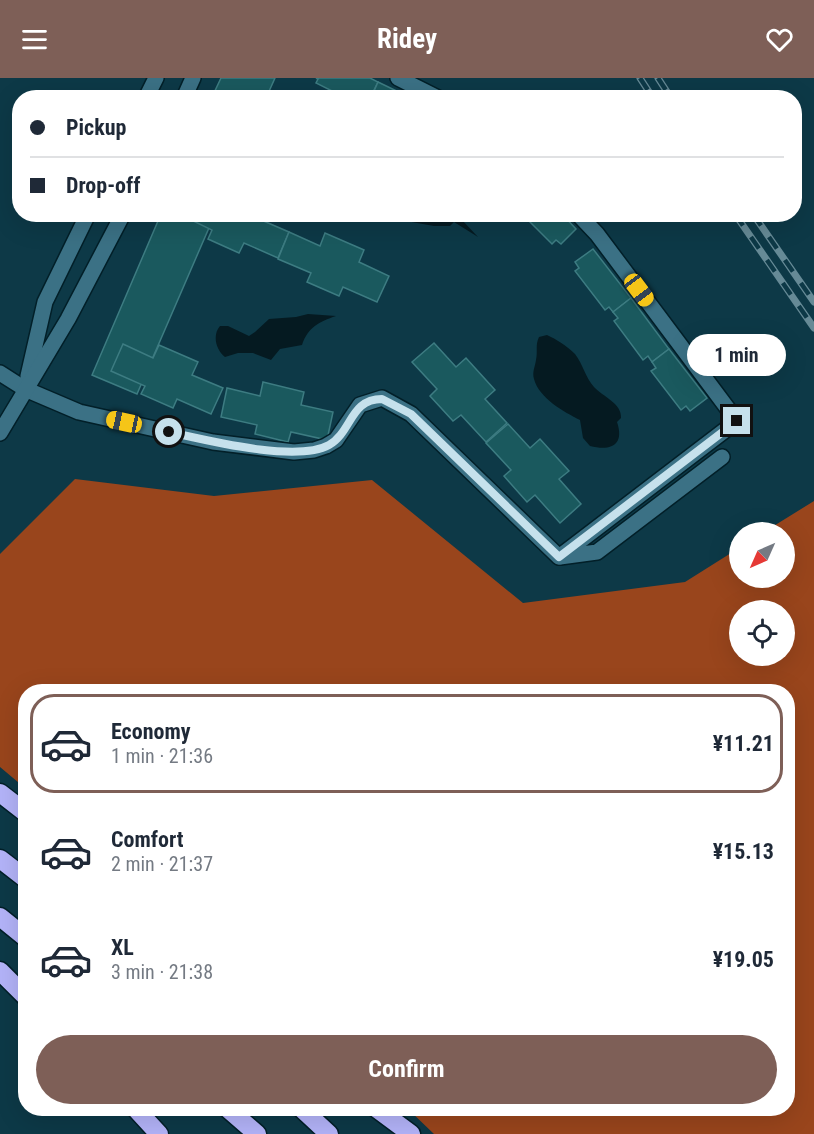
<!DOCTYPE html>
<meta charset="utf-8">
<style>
:root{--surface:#fff;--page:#f2f2f3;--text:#1f2937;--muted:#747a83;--line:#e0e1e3;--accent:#7e5f57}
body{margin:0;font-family:"Roboto Condensed",sans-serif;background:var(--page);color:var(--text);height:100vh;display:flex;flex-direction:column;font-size:22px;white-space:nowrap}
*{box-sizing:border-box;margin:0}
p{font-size:20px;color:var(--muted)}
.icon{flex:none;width:33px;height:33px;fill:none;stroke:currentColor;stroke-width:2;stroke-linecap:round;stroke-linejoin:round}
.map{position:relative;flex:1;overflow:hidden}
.drawer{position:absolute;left:18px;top:606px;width:777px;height:432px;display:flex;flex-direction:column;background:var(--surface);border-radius:24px;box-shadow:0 6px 24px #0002}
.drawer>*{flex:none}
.guide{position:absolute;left:12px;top:12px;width:790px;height:132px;border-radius:24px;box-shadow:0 6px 24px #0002;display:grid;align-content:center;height:132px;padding:0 18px;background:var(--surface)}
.needle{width:39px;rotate:225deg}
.tools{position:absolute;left:729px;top:444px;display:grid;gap:12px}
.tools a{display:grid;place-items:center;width:66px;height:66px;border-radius:50%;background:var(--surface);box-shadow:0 6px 24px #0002;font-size:30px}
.end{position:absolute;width:27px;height:27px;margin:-14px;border:8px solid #c6e1ec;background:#111;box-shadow:0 0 0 3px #111}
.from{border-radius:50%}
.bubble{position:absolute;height:42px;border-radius:21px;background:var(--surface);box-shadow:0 6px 24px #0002;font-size:20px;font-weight:700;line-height:42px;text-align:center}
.car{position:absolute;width:18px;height:36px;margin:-18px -9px;border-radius:8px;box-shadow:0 0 4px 2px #0007;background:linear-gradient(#f5c518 24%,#345 0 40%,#f5c518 0 76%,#345 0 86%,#f5c518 0)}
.guide b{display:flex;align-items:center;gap:21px;height:57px;font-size:22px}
.guide b+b{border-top:2px solid var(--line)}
.guide i{width:15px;height:15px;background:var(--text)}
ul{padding:10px 0 0;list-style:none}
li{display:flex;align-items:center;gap:18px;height:99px;margin:0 12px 9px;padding:0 6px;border:3px solid transparent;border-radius:24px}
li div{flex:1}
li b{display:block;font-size:22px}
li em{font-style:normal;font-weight:700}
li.on{border-color:var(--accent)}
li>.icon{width:54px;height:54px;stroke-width:1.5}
.action{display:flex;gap:12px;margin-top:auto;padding:12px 18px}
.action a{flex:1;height:69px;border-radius:36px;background:var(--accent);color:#fff;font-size:24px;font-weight:700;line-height:69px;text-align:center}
header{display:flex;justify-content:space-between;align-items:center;height:78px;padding:0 18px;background:var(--accent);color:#fff;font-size:27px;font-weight:700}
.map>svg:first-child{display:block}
.forest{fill:#99451c;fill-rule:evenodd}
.water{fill:#051a21}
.building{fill:#1a595e;stroke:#3d7c82;stroke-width:1.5}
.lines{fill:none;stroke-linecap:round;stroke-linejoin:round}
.minor-casing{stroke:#021f28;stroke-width:18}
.tertiary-casing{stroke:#021f28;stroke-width:18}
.motorway-casing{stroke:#021f28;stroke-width:21}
.minor{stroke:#3b7185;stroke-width:15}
.tertiary{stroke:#3b7185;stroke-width:15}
.motorway{stroke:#b3b3f8;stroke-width:18}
.rail-casing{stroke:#668a96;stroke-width:7}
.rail{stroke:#0d3947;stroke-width:4.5;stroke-dasharray:14;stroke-linecap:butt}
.route{stroke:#c6e1ec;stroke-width:8}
</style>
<header><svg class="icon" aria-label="menu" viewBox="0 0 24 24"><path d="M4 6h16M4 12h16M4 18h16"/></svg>Ridey<svg class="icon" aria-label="heart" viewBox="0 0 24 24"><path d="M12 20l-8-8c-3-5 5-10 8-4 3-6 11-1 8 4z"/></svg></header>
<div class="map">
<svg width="814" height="1056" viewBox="0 0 814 1056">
<rect width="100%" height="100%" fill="#0d3947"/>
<!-- forest -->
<path class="forest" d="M 75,401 L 214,418 L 372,402 L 523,525 L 685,504 L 739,470 L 740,500 L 784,500 L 784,454 L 764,454 L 814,423 L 814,1056 L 434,1056 L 408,1031 L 788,1030 L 788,614 L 26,614 L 25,710 L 0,689 L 0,476 ZM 740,532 L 784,532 L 784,578 L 740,578 Z"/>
<!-- water -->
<g class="water">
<path d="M 372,137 L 441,137 L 462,142 L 478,159 L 454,144 L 450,148 L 434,148 Z"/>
<path d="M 308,236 L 336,238 C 319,244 308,249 302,267 L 280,271 L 271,282 L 253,275 L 238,275 L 225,279 C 216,272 212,257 220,248 L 228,248 L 249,258 L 255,254 L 269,241 L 296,239 Z"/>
<path d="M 547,257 C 556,261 567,268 575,276 C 583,286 585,299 594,309 C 603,319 622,325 621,340 L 617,344 C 625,368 610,373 590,368 L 583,360 L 580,342 C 564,334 539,320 534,301 C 532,294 535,289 536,282 C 538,273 535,267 539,259 Z"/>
</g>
<!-- building -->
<g class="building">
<path d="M 221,0 L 275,0 L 266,20 L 218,20 L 213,17 Z"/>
<path d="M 316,0 L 370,0 L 378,4 L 370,20 L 346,20 L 316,5 L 318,1 Z"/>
<path d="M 378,4 L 411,20 L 371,20 Z"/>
<path d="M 161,136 L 215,136 L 137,316 L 92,297 Z"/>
<path d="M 179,136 L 261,136 L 259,141 L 289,154 L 278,180 L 244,165 L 239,175 L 208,161 L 212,152 Z"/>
<path d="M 522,136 L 562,136 L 576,151 L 561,166 L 556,162 L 552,166 Z"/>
<path d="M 289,154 L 320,168 L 325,155 L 364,172 L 359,184 L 389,198 L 377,224 L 343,209 L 339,218 L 307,204 L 311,195 L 278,181 Z"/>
<path d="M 593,171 L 631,220 L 613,234 L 609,229 L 605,232 L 575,193 L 579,190 L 575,184 Z"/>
<path d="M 631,220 L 669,271 L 652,284 L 648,278 L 643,282 L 614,243 L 618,240 L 613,234 Z"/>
<path d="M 434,265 L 456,289 L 466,280 L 495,312 L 485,321 L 507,345 L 486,364 L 461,337 L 453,343 L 430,318 L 437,311 L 412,284 Z"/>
<path d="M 123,266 L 153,280 L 159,267 L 198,284 L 192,297 L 223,310 L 211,336 L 177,321 L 173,330 L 141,316 L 145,308 L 111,293 Z"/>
<path d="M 669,271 L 707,320 L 690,333 L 686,328 L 681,332 L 651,293 L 656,290 L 652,284 Z"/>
<path d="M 263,304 L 304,314 L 301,327 L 333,334 L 327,362 L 291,354 L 288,364 L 255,356 L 257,347 L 221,339 L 227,310 L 260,318 Z"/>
<path d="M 508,346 L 530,370 L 540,361 L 569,393 L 559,401 L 581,426 L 560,445 L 535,417 L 527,424 L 504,398 L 511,392 L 486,365 Z"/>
</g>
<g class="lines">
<!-- minor casing -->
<g class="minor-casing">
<g id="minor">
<path d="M 398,0 L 438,20"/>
<path d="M 0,295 L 25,311 L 79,334 L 213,364 L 294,374 L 314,372 L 326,368 L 336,362 L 360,327 L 382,320 L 411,336 L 559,479 L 737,343 L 597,156 L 578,136"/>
<path d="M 560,479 L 597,474 L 722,379"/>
</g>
</g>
<!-- tertiary casing -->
<g class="tertiary-casing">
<g id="tertiary">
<path d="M 146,20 L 156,0"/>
<path d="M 184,20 L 193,0"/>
<path d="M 28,298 L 45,224 L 88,136"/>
<path d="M 0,355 L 68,241 L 123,136"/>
</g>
</g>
<!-- motorway casing -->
<g class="motorway-casing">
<g id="motorway">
<path d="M 0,715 L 26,735"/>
<path d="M 0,781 L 26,801"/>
<path d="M 0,839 L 26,860"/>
<path d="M 0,893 L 26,919"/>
<path d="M 135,1030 L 159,1056"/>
<path d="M 227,1030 L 257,1056"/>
<path d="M 301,1030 L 329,1056"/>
<path d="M 376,1030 L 411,1056"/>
</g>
</g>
<!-- minor -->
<use href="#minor" class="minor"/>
<!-- tertiary -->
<use href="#tertiary" class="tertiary"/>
<!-- motorway -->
<use href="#motorway" class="motorway"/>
<!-- rail casing -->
<g class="rail-casing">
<g id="rail">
<path d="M 640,0 L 653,20"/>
<path d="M 658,0 L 671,20"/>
<path d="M 735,136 L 814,250"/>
<path d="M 753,136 L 814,224"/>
</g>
</g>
<!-- rail -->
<use href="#rail" class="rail"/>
</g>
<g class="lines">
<!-- route -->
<path class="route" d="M 169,354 C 206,362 296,385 329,367 C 352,354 350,321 382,321 L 411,336 L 559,479 L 737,343"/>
</g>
</svg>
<div class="tools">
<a><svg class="needle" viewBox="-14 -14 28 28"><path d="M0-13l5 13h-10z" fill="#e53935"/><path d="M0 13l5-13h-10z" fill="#747a83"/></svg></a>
<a><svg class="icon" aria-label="locate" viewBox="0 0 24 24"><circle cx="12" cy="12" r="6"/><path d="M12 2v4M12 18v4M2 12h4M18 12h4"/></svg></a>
</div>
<i class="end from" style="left:169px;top:354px"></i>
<i class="end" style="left:737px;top:343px"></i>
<div class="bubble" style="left:687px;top:256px;width:99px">1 min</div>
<i class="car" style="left:639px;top:212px;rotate:143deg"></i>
<i class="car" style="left:124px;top:344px;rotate:282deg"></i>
<div class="guide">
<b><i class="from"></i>Pickup</b>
<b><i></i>Drop-off</b>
</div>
<section class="drawer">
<ul>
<li class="on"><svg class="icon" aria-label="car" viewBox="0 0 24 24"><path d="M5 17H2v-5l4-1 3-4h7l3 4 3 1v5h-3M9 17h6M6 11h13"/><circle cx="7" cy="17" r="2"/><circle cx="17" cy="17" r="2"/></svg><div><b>Economy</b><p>1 min · 21:36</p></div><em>¥11.21</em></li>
<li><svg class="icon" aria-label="car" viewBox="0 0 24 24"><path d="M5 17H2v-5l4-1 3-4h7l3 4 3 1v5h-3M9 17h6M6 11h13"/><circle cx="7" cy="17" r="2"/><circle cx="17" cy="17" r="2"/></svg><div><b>Comfort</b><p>2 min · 21:37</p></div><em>¥15.13</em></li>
<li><svg class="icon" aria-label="car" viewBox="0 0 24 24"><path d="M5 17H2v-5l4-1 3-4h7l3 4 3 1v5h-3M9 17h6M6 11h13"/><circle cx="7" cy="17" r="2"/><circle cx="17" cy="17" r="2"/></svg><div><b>XL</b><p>3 min · 21:38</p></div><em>¥19.05</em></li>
</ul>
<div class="action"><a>Confirm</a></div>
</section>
</div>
